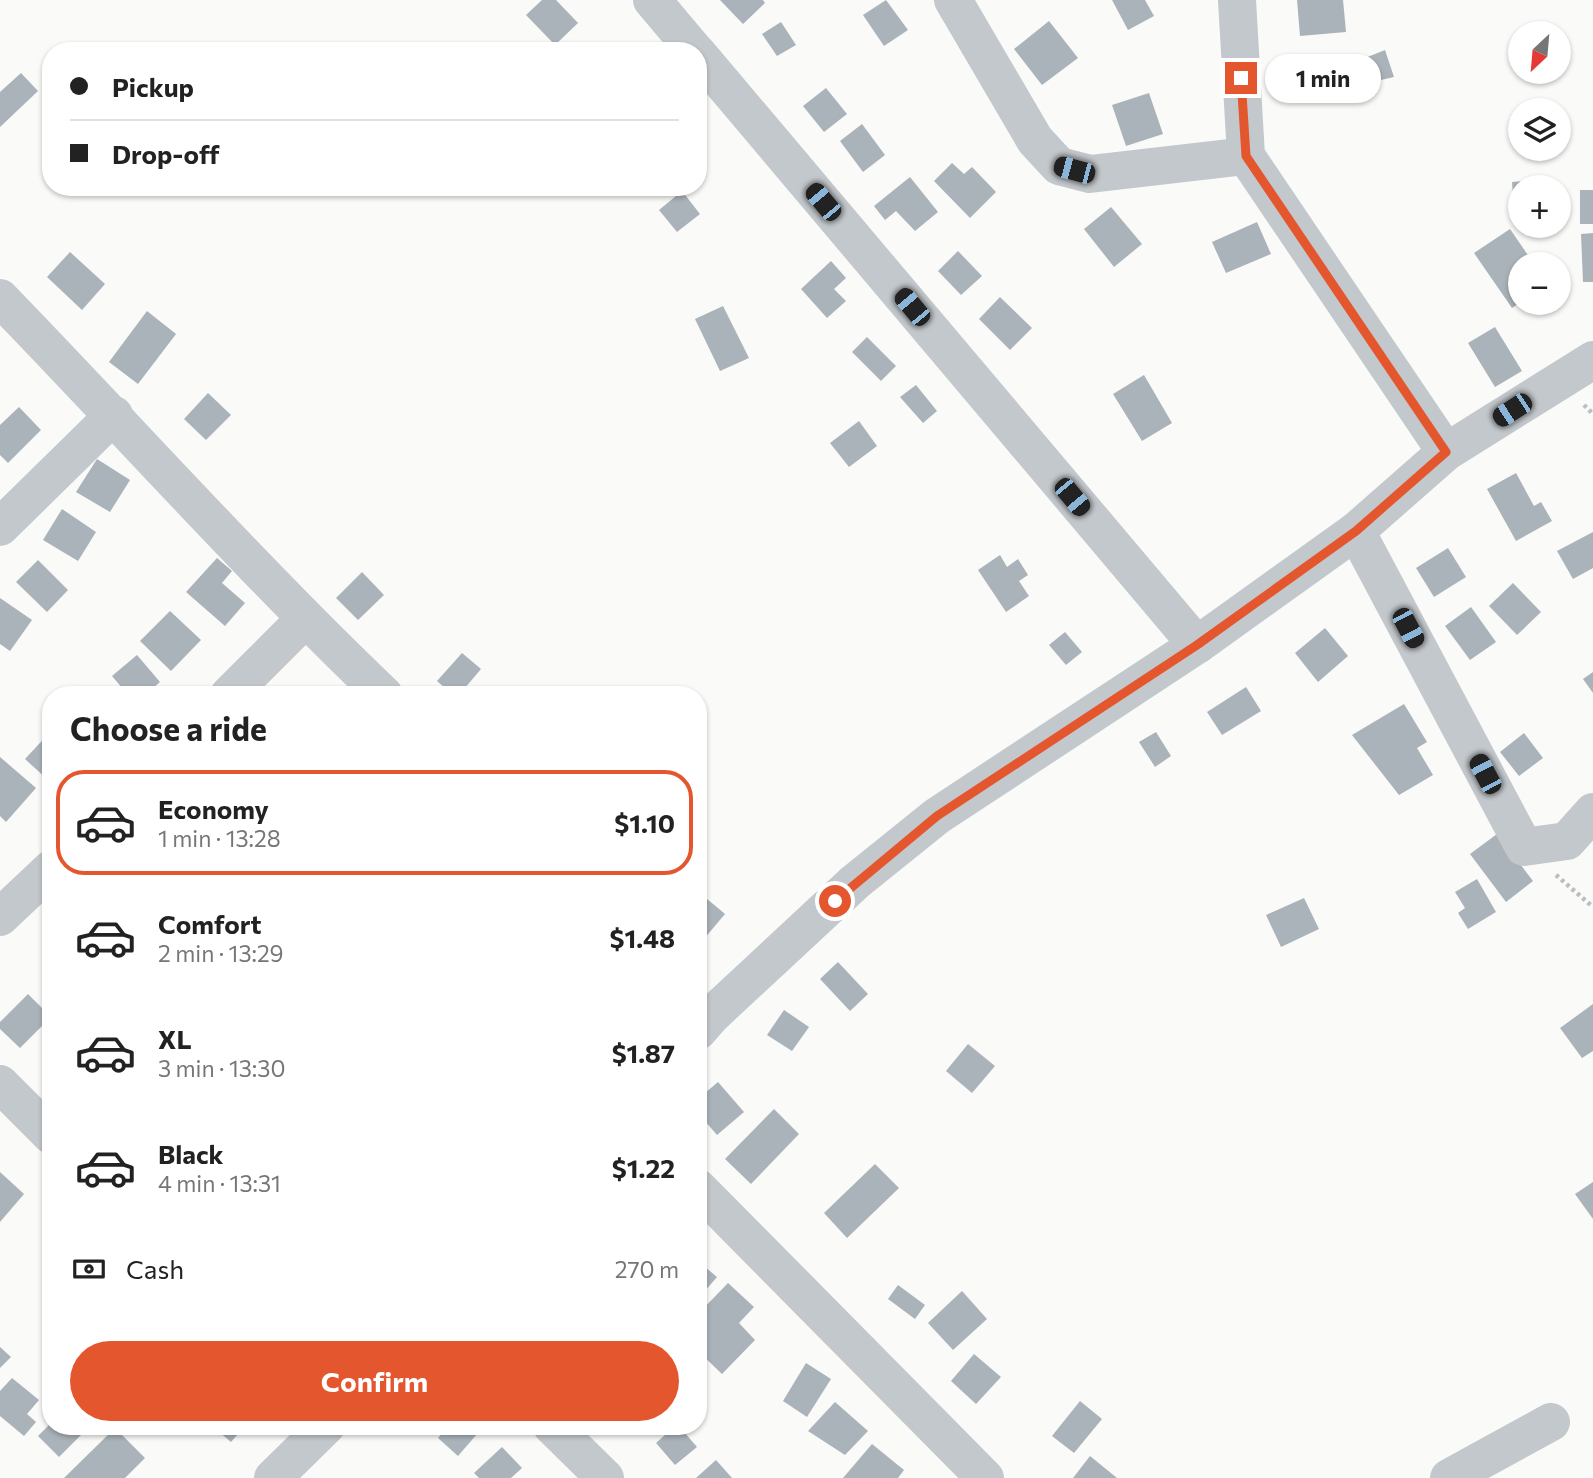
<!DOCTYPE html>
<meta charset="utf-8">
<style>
:root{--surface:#fff;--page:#f2f2f2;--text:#222;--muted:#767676;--line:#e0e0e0;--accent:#e4572e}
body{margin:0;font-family:Commissioner,sans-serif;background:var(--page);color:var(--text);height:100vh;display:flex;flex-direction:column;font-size:26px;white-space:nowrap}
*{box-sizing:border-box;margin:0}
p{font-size:23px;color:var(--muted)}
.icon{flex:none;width:38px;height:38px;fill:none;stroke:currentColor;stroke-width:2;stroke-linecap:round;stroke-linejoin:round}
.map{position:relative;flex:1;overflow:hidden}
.panel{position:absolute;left:42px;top:686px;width:665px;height:749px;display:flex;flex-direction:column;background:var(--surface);border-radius:28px;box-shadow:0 2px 5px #0004}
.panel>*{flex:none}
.top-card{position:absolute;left:42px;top:42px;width:665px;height:154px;border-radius:28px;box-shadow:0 2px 5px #0004;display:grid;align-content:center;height:154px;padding:0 28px;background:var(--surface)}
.needle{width:46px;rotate:206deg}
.controls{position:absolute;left:1508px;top:21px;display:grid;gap:14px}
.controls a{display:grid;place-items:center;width:63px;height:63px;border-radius:50%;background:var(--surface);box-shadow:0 2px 5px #0004;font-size:35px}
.end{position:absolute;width:32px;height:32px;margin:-16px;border:9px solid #e4572e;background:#fff;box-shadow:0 0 0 4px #fff}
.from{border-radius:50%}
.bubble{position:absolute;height:49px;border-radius:24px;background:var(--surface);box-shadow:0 2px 5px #0004;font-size:23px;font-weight:700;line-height:49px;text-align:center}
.car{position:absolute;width:21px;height:42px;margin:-21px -10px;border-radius:9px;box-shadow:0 0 5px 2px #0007;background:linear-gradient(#222 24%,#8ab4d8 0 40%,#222 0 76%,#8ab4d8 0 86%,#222 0)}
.top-card b{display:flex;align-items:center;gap:24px;height:66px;font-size:26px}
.top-card b+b{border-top:2px solid var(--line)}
.top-card i{width:18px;height:18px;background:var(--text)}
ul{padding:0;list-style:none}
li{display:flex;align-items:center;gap:21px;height:105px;margin:0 14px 10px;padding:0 14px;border:4px solid transparent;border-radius:28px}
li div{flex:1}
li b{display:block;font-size:26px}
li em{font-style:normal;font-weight:700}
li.current{border-color:var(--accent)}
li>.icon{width:63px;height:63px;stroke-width:1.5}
h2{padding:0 28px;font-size:32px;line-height:84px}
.pay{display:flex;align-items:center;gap:18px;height:77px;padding:0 28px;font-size:26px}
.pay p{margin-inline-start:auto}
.primary-button{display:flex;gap:14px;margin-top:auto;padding:14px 28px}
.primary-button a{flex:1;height:80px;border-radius:42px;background:var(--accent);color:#fff;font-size:28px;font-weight:700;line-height:80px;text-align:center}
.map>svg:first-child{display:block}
.building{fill:#aab3b9}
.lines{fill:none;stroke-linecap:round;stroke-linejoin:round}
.path{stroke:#bbbfc2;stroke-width:4.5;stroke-dasharray:3.5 3.5;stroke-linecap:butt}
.minor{stroke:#c3c8cc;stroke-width:38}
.route{stroke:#e4572e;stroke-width:9}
</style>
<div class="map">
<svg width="1593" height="1478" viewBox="0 0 1593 1478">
<rect width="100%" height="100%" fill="#fafaf8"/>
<!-- building -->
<g class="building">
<path d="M 542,0 L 556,0 L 578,23 L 555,45 L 526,15 Z"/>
<path d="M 720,0 L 763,0 L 765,3 L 743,24 Z"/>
<path d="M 886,0 L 908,30 L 884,46 L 863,15 Z"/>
<path d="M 1112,0 L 1145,0 L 1154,16 L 1128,30 Z"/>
<path d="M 1297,0 L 1343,0 L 1346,32 L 1300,36 Z"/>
<path d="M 1049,21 L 1078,58 L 1042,85 L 1014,49 Z"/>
<path d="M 781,22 L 796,45 L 777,56 L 762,34 Z"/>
<path d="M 1385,50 L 1394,77 L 1368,83 L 1360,60 Z"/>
<path d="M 21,73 L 38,91 L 0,127 L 0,92 Z"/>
<path d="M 826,88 L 847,114 L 824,132 L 803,106 Z"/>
<path d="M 1149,93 L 1163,134 L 1126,146 L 1112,105 Z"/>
<path d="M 862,124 L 885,155 L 863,172 L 840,141 Z"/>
<path d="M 952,163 L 964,174 L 972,167 L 996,192 L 970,218 L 934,181 Z"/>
<path d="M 910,177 L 938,212 L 915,231 L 896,211 L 885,220 L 874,206 Z"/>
<path d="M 1535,180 L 1535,187 L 1521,187 L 1521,224 L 1515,224 L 1512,182 Z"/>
<rect x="1580" y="190" width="13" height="34"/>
<path d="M 682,191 L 700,214 L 677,232 L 659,210 Z"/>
<path d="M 1111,207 L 1142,244 L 1114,267 L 1084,229 Z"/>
<path d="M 1257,222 L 1271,254 L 1226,273 L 1212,242 Z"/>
<path d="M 1510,229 L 1534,264 L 1521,264 L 1521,302 L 1512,308 L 1474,253 Z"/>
<path d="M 1593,233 L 1593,282 L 1583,282 L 1581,234 Z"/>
<path d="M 958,251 L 982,276 L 961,295 L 938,271 Z"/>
<path d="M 70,252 L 105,284 L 82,310 L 47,277 Z"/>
<path d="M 831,261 L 846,278 L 834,289 L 846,301 L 827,318 L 801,289 Z"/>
<path d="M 1000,297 L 1032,328 L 1010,350 L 979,319 Z"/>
<path d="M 723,306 L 749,358 L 720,371 L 695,319 Z"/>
<path d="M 147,311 L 176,334 L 138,384 L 109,362 Z"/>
<path d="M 1495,327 L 1522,371 L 1495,387 L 1468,343 Z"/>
<path d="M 867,337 L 896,366 L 881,381 L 852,352 Z"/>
<path d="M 1144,375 L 1172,423 L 1142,441 L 1113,394 Z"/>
<path d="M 916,385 L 937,411 L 923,423 L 900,397 Z"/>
<path d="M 208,393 L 231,415 L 206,440 L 184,419 Z"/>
<path d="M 19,407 L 41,430 L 8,463 L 0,455 L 0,425 Z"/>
<path d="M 859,421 L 877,446 L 849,467 L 830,443 Z"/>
<path d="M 97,459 L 130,480 L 110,512 L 76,492 Z"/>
<path d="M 1516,473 L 1534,506 L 1541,502 L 1552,521 L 1516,541 L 1487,489 Z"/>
<path d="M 62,509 L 96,532 L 78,561 L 43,540 Z"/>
<path d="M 1593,532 L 1593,568 L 1573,579 L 1557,551 Z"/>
<path d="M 1448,548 L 1466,577 L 1434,597 L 1416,568 Z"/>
<path d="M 1000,555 L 1007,567 L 1018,559 L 1028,575 L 1019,581 L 1029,596 L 1006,612 L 978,570 Z"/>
<path d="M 217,558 L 232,571 L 222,583 L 245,603 L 225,626 L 186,592 Z"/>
<path d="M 38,560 L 68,590 L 47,612 L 16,582 Z"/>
<path d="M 362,572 L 384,595 L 358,620 L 336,598 Z"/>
<path d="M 1513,583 L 1541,612 L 1517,635 L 1489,606 Z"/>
<path d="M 0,598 L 32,620 L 10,651 L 0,644 Z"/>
<path d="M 1471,607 L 1496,642 L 1470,660 L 1445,626 Z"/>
<path d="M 170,611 L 201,640 L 171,671 L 140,641 Z"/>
<path d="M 1325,628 L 1348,656 L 1318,682 L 1295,653 Z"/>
<path d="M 1065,632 L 1082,652 L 1066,665 L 1049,645 Z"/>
<path d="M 462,653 L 481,669 L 459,695 L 453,695 L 437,681 Z"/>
<path d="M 137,655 L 160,682 L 145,695 L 128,695 L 112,676 Z"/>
<path d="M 1593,672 L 1593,693 L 1583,679 Z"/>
<path d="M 1246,687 L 1261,711 L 1222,735 L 1207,712 Z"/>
<path d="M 1404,704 L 1427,742 L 1417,748 L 1433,775 L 1399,795 L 1352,735 Z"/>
<path d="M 51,731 L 51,777 L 48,780 L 25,759 Z"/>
<path d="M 1156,732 L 1171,756 L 1155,767 L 1139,742 Z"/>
<path d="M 1524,733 L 1543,758 L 1519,776 L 1500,752 Z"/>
<path d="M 0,757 L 36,788 L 6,822 L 0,816 Z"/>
<path d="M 1497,834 L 1533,881 L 1506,902 L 1470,854 Z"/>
<path d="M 1477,879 L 1496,912 L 1468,929 L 1458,913 L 1465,908 L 1455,892 Z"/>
<path d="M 700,893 L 725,914 L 698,946 L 698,895 Z"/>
<path d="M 1304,898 L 1319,929 L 1281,947 L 1266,915 Z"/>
<path d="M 838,962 L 868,994 L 850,1011 L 820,979 Z"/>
<path d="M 28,994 L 51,1017 L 20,1048 L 0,1029 L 0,1022 Z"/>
<path d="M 1593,1004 L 1593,1051 L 1582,1058 L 1560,1028 Z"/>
<path d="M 784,1010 L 809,1027 L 792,1051 L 767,1035 Z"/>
<path d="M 968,1044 L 995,1066 L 972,1093 L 946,1071 Z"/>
<path d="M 718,1082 L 744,1112 L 717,1135 L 698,1113 L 698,1099 Z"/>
<path d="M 774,1109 L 799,1134 L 751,1184 L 725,1159 Z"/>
<path d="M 875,1164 L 899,1188 L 847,1238 L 824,1213 Z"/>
<path d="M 0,1172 L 24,1194 L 0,1222 Z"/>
<path d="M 1593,1182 L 1593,1219 L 1575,1194 Z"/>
<path d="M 698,1261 L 717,1277 L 698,1299 Z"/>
<path d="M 728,1283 L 754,1307 L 739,1323 L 755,1340 L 722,1374 L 698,1351 L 698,1314 Z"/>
<path d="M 898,1285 L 925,1305 L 915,1319 L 888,1299 Z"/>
<path d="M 962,1291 L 987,1319 L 953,1350 L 928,1323 Z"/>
<path d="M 0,1347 L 11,1357 L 0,1368 Z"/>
<path d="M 974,1354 L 1001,1377 L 976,1404 L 951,1381 Z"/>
<path d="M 806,1363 L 831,1379 L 807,1417 L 783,1401 Z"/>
<path d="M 12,1378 L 39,1400 L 27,1414 L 36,1422 L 24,1436 L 0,1416 L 0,1391 Z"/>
<path d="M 1080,1401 L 1102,1419 L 1074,1453 L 1052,1436 Z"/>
<path d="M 835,1402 L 868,1431 L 845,1455 L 808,1431 Z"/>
<path d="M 51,1423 L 51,1426 L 90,1426 L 59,1457 L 38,1436 Z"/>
<path d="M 212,1426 L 245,1426 L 231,1442 Z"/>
<path d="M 448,1426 L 484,1426 L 458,1456 L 438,1438 Z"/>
<path d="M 675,1426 L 679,1426 L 697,1447 L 675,1465 L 656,1443 Z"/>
<path d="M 115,1428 L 145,1458 L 125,1478 L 64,1478 Z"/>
<path d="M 872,1444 L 904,1470 L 898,1478 L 843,1478 Z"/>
<path d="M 502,1447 L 522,1468 L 511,1478 L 479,1478 L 474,1473 Z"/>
<path d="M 1090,1456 L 1117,1478 L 1073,1478 Z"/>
<path d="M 716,1460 L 732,1478 L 696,1478 Z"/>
</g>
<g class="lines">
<!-- path -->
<g class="path">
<path d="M 1584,405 L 1593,414"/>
<path d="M 1556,875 L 1593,907"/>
</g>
<!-- minor -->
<g class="minor">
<path d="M 652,0 L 695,51"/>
<path d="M 953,0 L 1035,140 L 1059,166 L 1090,174 L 1246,156"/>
<path d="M 1237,0 L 1246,156 L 1446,452"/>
<path d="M 698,54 L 1197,645"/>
<path d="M 0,298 C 128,430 251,568 384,695"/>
<path d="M 0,527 L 114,415"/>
<path d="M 1356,531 L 1524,847 L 1567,841 L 1593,812"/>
<path d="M 229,695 L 305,619"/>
<path d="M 0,917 L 51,869"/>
<path d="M 698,1031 L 712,1015 L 855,882 L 937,816 L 1197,645 L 1356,531 L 1446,452 L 1593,360"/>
<path d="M 0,1084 L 51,1135"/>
<path d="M 698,1188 L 985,1478"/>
<path d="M 552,1426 L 605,1478"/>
<path d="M 273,1478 L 326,1426"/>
<path d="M 1449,1478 L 1551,1422"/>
</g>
</g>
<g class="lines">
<!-- route -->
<path class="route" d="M 835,901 L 937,816 L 1197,645 L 1356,531 L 1446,452 L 1246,156 L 1241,78"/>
</g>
</svg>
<div class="controls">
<a><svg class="needle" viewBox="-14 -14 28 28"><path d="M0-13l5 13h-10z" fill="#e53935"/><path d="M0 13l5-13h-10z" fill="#767676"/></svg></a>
<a><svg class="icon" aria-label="layers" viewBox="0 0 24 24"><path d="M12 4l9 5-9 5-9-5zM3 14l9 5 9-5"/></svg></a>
<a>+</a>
<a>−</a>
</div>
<i class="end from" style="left:835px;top:901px"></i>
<i class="end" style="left:1241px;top:78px"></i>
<div class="bubble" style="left:1265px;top:54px;width:116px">1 min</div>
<i class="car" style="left:1074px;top:170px;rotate:285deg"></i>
<i class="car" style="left:823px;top:202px;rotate:320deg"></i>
<i class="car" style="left:912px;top:307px;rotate:320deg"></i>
<i class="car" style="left:1512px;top:410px;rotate:237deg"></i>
<i class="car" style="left:1072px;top:497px;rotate:140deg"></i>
<i class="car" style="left:1408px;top:628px;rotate:152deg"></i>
<i class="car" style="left:1485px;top:774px;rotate:332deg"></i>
<div class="top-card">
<b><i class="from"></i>Pickup</b>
<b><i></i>Drop-off</b>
</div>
<section class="panel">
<h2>Choose a ride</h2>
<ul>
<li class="current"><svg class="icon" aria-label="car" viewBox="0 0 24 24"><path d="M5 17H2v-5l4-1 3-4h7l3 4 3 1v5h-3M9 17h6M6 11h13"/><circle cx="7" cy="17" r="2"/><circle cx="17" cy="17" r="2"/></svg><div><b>Economy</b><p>1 min · 13:28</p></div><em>$1.10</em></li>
<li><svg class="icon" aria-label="car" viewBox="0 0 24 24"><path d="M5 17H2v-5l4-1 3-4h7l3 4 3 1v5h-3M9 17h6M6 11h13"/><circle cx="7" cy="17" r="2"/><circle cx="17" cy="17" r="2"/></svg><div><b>Comfort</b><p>2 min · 13:29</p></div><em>$1.48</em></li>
<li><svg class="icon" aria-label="car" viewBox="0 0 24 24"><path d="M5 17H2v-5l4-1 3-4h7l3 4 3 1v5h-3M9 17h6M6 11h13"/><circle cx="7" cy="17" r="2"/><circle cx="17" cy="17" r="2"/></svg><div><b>XL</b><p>3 min · 13:30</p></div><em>$1.87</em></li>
<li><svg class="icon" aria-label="car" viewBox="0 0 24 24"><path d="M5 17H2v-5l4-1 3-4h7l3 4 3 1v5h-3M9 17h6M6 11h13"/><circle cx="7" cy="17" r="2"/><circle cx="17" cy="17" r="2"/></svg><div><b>Black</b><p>4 min · 13:31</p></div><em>$1.22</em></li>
</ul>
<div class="pay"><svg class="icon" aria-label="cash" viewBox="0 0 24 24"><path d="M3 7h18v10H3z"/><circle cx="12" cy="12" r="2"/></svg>Cash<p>270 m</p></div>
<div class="primary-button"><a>Confirm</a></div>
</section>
</div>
